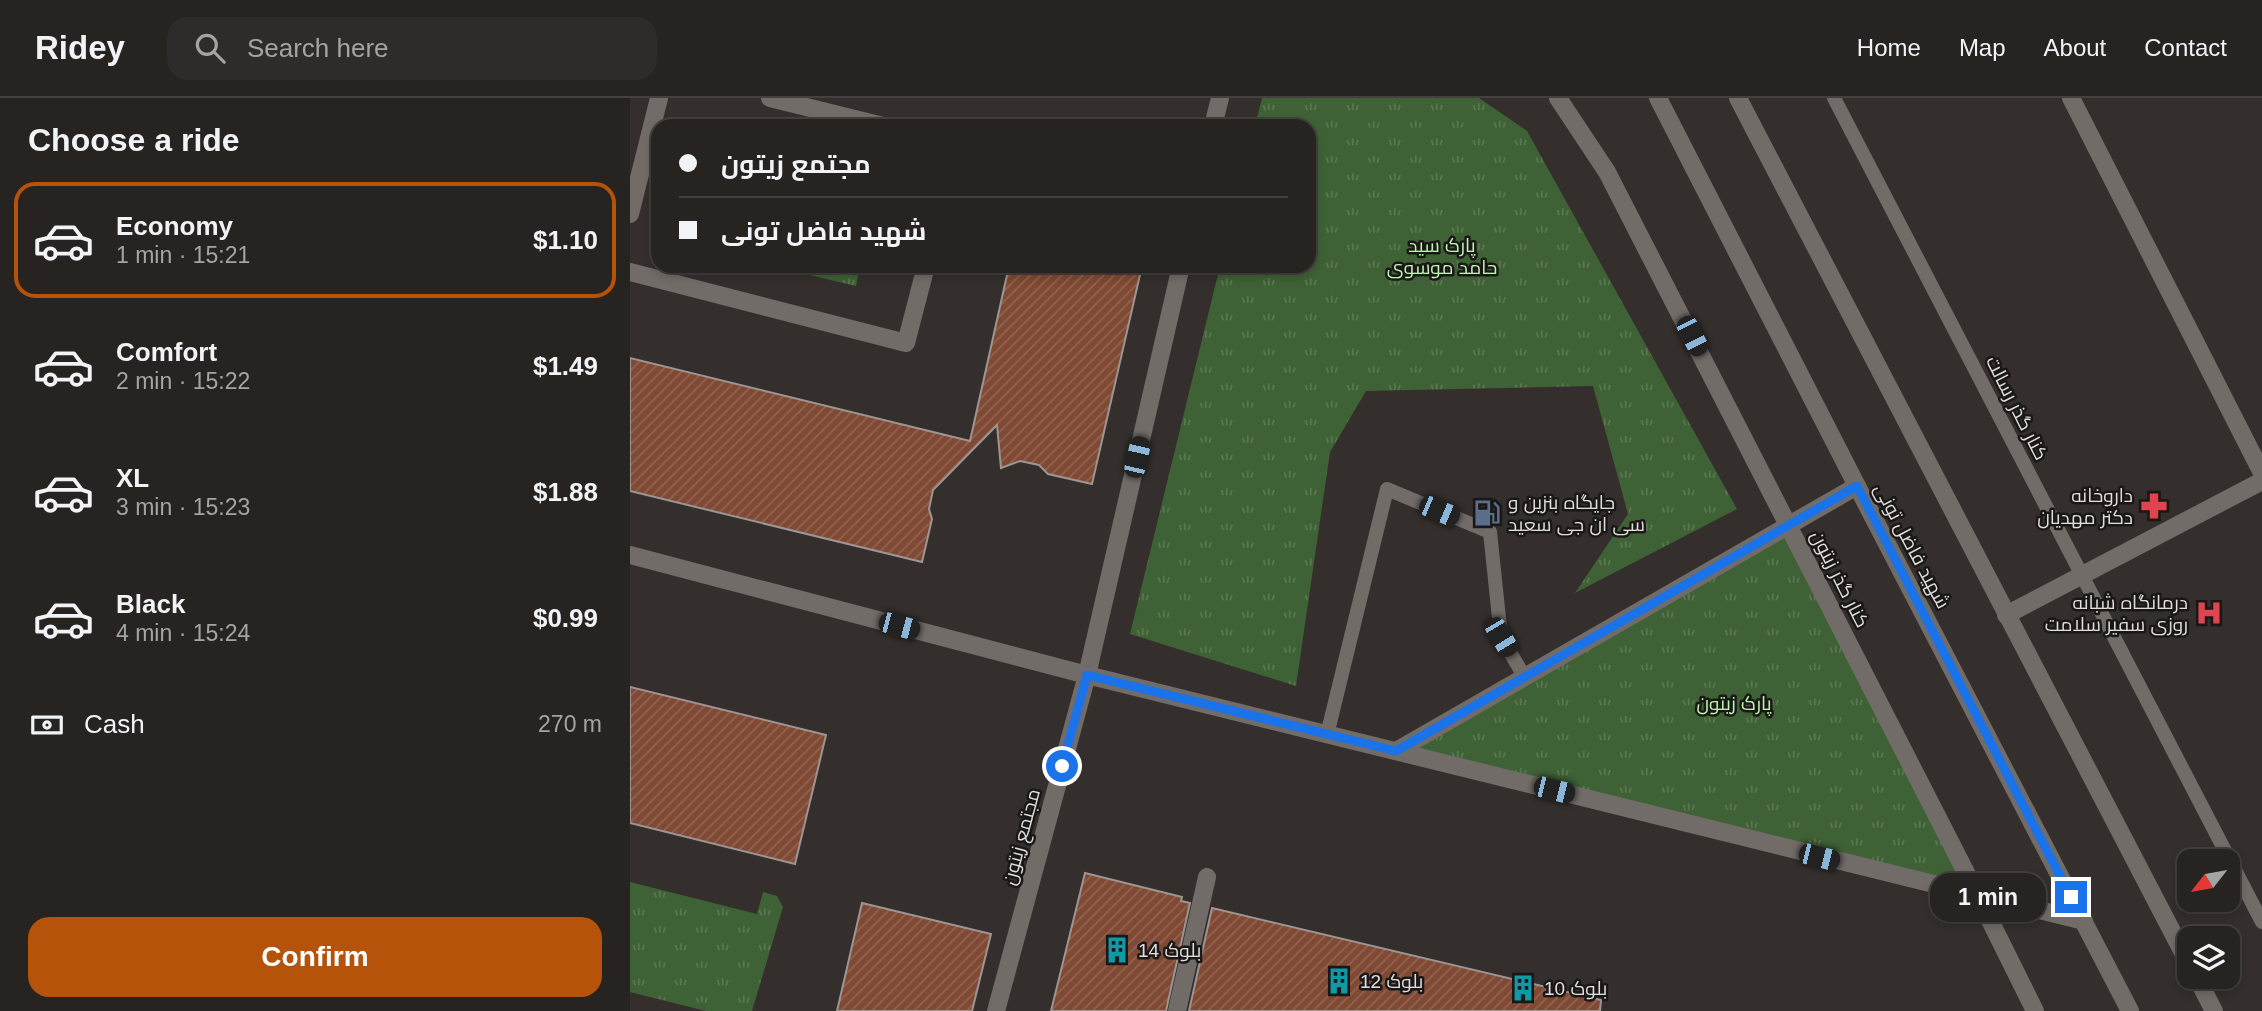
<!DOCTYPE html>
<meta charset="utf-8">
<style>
:root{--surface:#272321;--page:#2f2b2a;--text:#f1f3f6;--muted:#a4a4a5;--line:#43403f;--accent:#b45309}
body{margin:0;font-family:Arial,Cairo,sans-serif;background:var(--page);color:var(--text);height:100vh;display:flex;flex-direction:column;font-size:26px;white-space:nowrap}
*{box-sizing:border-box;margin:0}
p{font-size:23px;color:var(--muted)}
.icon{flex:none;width:38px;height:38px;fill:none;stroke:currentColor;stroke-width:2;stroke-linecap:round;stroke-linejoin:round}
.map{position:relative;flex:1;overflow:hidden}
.side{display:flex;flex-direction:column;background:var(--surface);width:630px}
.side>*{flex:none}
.guide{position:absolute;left:21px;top:21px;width:665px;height:154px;border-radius:21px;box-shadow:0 4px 10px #0003,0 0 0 2px var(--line);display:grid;align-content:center;height:154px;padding:0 28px;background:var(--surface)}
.needle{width:46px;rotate:239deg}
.controls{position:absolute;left:1547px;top:751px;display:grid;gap:14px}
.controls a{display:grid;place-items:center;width:63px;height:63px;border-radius:14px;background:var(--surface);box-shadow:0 4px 10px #0003,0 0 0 2px var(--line);font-size:35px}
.end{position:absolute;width:32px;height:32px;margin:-16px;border:9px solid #1a73e8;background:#fff;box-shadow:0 0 0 4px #fff}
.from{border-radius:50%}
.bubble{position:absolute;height:49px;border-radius:21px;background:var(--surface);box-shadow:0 4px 10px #0003,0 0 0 2px var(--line);font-size:23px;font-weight:700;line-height:49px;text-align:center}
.car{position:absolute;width:21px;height:42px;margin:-21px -10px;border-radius:9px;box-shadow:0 0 5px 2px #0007;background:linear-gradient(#222 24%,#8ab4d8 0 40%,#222 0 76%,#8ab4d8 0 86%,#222 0)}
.guide b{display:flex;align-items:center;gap:24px;height:66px;font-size:26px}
.guide b+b{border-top:2px solid var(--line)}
.guide i{width:18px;height:18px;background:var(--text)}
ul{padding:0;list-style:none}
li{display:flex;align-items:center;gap:21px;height:116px;margin:0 14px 10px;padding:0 14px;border:4px solid transparent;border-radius:21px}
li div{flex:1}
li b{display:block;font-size:26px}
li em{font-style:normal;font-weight:700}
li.on{border-color:var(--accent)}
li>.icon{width:63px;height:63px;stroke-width:1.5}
h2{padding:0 28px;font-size:32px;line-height:84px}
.pay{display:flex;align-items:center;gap:18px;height:77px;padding:0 28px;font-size:26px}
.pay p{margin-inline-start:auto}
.primary-button{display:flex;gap:14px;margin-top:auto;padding:14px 28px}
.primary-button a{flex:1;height:80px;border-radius:21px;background:var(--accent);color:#fff;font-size:28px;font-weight:700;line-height:80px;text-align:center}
header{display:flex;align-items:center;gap:42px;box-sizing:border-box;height:98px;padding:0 35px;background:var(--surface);border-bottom:2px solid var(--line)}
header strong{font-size:33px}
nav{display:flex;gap:38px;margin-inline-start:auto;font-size:24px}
.search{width:490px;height:63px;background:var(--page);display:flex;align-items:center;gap:18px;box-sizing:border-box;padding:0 24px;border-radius:21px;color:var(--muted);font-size:26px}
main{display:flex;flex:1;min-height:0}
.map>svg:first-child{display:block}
.grass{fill:url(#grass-tufts)}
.building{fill:url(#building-hatch);stroke:#9c9593;stroke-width:2}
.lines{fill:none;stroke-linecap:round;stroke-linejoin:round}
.service{stroke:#726c69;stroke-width:14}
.minor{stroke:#726c69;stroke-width:18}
.secondary{stroke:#726c69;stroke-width:18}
.route{stroke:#1a73e8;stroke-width:9}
.labels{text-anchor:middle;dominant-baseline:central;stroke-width:5;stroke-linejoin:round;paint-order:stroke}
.park-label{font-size:19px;fill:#bdf6b0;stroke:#1a1817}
.street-label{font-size:19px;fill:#e0dddb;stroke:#1a1817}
.poi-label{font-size:19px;fill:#e0dddb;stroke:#1a1817;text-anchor:start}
</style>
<header>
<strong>Ridey</strong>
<div class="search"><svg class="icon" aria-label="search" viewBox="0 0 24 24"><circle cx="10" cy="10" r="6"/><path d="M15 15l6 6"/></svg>Search here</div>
<nav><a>Home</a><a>Map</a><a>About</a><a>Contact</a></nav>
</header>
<main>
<section class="side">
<h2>Choose a ride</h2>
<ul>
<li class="on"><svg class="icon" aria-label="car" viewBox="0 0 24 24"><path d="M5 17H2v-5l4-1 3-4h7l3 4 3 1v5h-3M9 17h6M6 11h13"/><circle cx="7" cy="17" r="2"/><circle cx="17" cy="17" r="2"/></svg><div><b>Economy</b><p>1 min · 15:21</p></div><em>$1.10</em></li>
<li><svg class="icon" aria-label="car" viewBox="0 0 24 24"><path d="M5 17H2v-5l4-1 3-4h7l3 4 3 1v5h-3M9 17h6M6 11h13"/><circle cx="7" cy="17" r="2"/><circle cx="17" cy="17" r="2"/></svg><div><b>Comfort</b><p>2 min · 15:22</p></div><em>$1.49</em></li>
<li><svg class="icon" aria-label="car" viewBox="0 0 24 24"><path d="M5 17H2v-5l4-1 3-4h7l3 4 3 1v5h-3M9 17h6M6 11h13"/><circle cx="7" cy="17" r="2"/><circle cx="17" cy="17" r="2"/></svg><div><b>XL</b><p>3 min · 15:23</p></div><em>$1.88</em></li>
<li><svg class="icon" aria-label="car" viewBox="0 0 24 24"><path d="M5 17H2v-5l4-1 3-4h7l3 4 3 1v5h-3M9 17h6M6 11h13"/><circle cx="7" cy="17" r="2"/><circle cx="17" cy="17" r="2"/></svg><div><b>Black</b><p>4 min · 15:24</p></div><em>$0.99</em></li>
</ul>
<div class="pay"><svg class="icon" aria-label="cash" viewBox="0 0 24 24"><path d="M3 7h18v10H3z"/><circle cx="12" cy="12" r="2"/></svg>Cash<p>270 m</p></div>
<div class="primary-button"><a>Confirm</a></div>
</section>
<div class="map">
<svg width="1632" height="913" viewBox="0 0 1632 913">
<defs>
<pattern id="grass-tufts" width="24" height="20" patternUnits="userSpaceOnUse" patternTransform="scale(1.75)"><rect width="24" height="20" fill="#3e6135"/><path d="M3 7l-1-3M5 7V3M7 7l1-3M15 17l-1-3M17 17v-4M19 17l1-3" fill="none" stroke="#5a7752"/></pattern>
<pattern id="building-hatch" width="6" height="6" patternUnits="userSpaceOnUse" patternTransform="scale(1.75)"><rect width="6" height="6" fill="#7f4934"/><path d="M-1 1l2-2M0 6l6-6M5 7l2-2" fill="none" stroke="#916351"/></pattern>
</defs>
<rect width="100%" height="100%" fill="#342f2c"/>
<!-- grass -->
<g class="grass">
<path d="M 632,0 L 849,0 L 897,33 L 1107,411 L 945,495 L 998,416 L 963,288 L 736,293 L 700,354 L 666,588 L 500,536 L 590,168 L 679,168 L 679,28 L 625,28 Z"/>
<path d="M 141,168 L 230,168 L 226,188 Z"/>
<path d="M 1158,426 L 1348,798 L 766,653 Z"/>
<path d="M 0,784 L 127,816 L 133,794 L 147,798 L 153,809 L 122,913 L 76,913 L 0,894 Z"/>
</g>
<!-- building -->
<g class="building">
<path d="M 379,168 L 512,168 L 462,386 L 418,376 L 409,367 L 390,363 L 371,370 L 367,327 L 303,392 L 299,411 L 302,421 L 292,464 L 0,393 L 0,260 L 340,343 Z"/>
<path d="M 0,589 L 196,637 L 165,766 L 0,725 Z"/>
<path d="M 455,775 L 552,799 L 551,803 L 560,805 L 536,913 L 421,913 Z"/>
<path d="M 232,805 L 361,836 L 342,913 L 207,913 Z"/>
<path d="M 582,810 L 971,902 L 970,913 L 559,913 Z"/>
</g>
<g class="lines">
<!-- service -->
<g class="service">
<path d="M 1204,0 L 1632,824"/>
<path d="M 697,637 L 757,391 L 860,434 L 871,539 L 894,578"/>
</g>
<!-- minor -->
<g class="minor">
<path d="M 140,0 L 253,28"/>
<path d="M 1441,0 L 1632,375"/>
<path d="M 583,28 L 590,0"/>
<path d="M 0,116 L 29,0"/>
<path d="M 0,174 L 276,245 L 296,168"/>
<path d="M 1376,517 L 1632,383"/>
<path d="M 1348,798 L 1405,913"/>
<path d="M 366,913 L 457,577 L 551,168"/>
<path d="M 547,913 L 577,779"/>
</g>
<!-- secondary -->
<g class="secondary">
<path d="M 928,0 L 977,74 L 1348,798"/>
<path d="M 1028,0 L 1227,388 L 1500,913"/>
<path d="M 1108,0 L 1559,866"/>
<path d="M 0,457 L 457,577 L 1454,823"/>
<path d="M 766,653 L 1227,388"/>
<path d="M 1566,878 L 1584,913"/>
</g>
</g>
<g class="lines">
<!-- route -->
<path class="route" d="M 432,668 L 457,577 L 766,653 L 1227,388 L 1441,799"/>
</g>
<!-- icons -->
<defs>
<g id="pharmacy-bare" transform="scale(2.1)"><path d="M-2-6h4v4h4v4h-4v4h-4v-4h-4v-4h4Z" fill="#e0444e" stroke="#1a1817" stroke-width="2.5" paint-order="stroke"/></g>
<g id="fuel-bare" transform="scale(2.1)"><path d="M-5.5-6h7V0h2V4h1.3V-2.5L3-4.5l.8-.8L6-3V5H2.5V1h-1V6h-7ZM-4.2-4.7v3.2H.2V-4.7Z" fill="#5c6f8a" stroke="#1a1817" stroke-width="2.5" paint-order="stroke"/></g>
<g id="hospital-bare" transform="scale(2.1)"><path d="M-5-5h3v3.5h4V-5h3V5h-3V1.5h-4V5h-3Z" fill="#e0444e" stroke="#1a1817" stroke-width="2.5" paint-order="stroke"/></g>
<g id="building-bare" transform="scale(2.1)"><path d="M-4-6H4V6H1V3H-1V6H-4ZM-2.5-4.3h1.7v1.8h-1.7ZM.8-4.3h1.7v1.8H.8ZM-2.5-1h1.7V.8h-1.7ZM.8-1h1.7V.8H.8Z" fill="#0f9aa8" stroke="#1a1817" stroke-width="2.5" paint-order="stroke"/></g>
</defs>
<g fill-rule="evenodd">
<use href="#pharmacy-bare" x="1524" y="408"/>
<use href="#fuel-bare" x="857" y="415"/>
<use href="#hospital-bare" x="1579" y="515"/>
<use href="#building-bare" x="487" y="852"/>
<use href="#building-bare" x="709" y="883"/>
<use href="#building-bare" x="893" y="890"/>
</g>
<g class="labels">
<!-- park labels -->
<g class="park-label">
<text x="812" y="147">پارک سید<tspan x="812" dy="22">حامد موسوی</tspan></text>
<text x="1104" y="605">پارک زیتون</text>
</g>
<!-- street labels -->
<g class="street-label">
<text transform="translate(1387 310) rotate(63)">کنار گذر رسالت</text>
<text transform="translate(1282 448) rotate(62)">شهید فاضل تونی</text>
<text transform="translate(1210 481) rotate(63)">کنار گذر زیتون</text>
<text transform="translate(391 739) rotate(-75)">مجتمع زیتون</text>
</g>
<!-- poi labels -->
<g class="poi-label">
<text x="1503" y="397" text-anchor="end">داروخانه<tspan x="1503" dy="22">دکتر مهدیان</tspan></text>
<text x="878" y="404">جایگاه بنزین و<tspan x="878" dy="22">سی ان جی سعید</tspan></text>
<text x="1558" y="504" text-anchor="end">درمانگاه شبانه<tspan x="1558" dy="22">روزی سفیر سلامت</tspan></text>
<text x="508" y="852">بلوک 14</text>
<text x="730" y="883">بلوک 12</text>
<text x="914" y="890">بلوک 10</text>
</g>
</g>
</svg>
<div class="controls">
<a><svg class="needle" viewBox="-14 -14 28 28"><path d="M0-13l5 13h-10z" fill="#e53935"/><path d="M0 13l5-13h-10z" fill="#a4a4a5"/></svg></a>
<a><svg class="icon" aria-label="layers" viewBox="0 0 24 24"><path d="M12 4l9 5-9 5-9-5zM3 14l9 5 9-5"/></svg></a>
</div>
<i class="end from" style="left:432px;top:668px"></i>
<i class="end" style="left:1441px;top:799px"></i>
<div class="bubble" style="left:1300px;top:775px;width:116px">1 min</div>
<i class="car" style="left:1062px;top:238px;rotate:153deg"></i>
<i class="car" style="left:507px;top:359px;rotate:13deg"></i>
<i class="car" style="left:809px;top:413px;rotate:113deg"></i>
<i class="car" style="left:269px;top:528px;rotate:105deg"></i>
<i class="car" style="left:871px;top:539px;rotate:149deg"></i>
<i class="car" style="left:924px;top:692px;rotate:104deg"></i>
<i class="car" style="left:1189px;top:759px;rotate:104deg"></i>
<div class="guide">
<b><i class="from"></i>مجتمع زیتون</b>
<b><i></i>شهید فاضل تونی</b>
</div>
</div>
</main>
